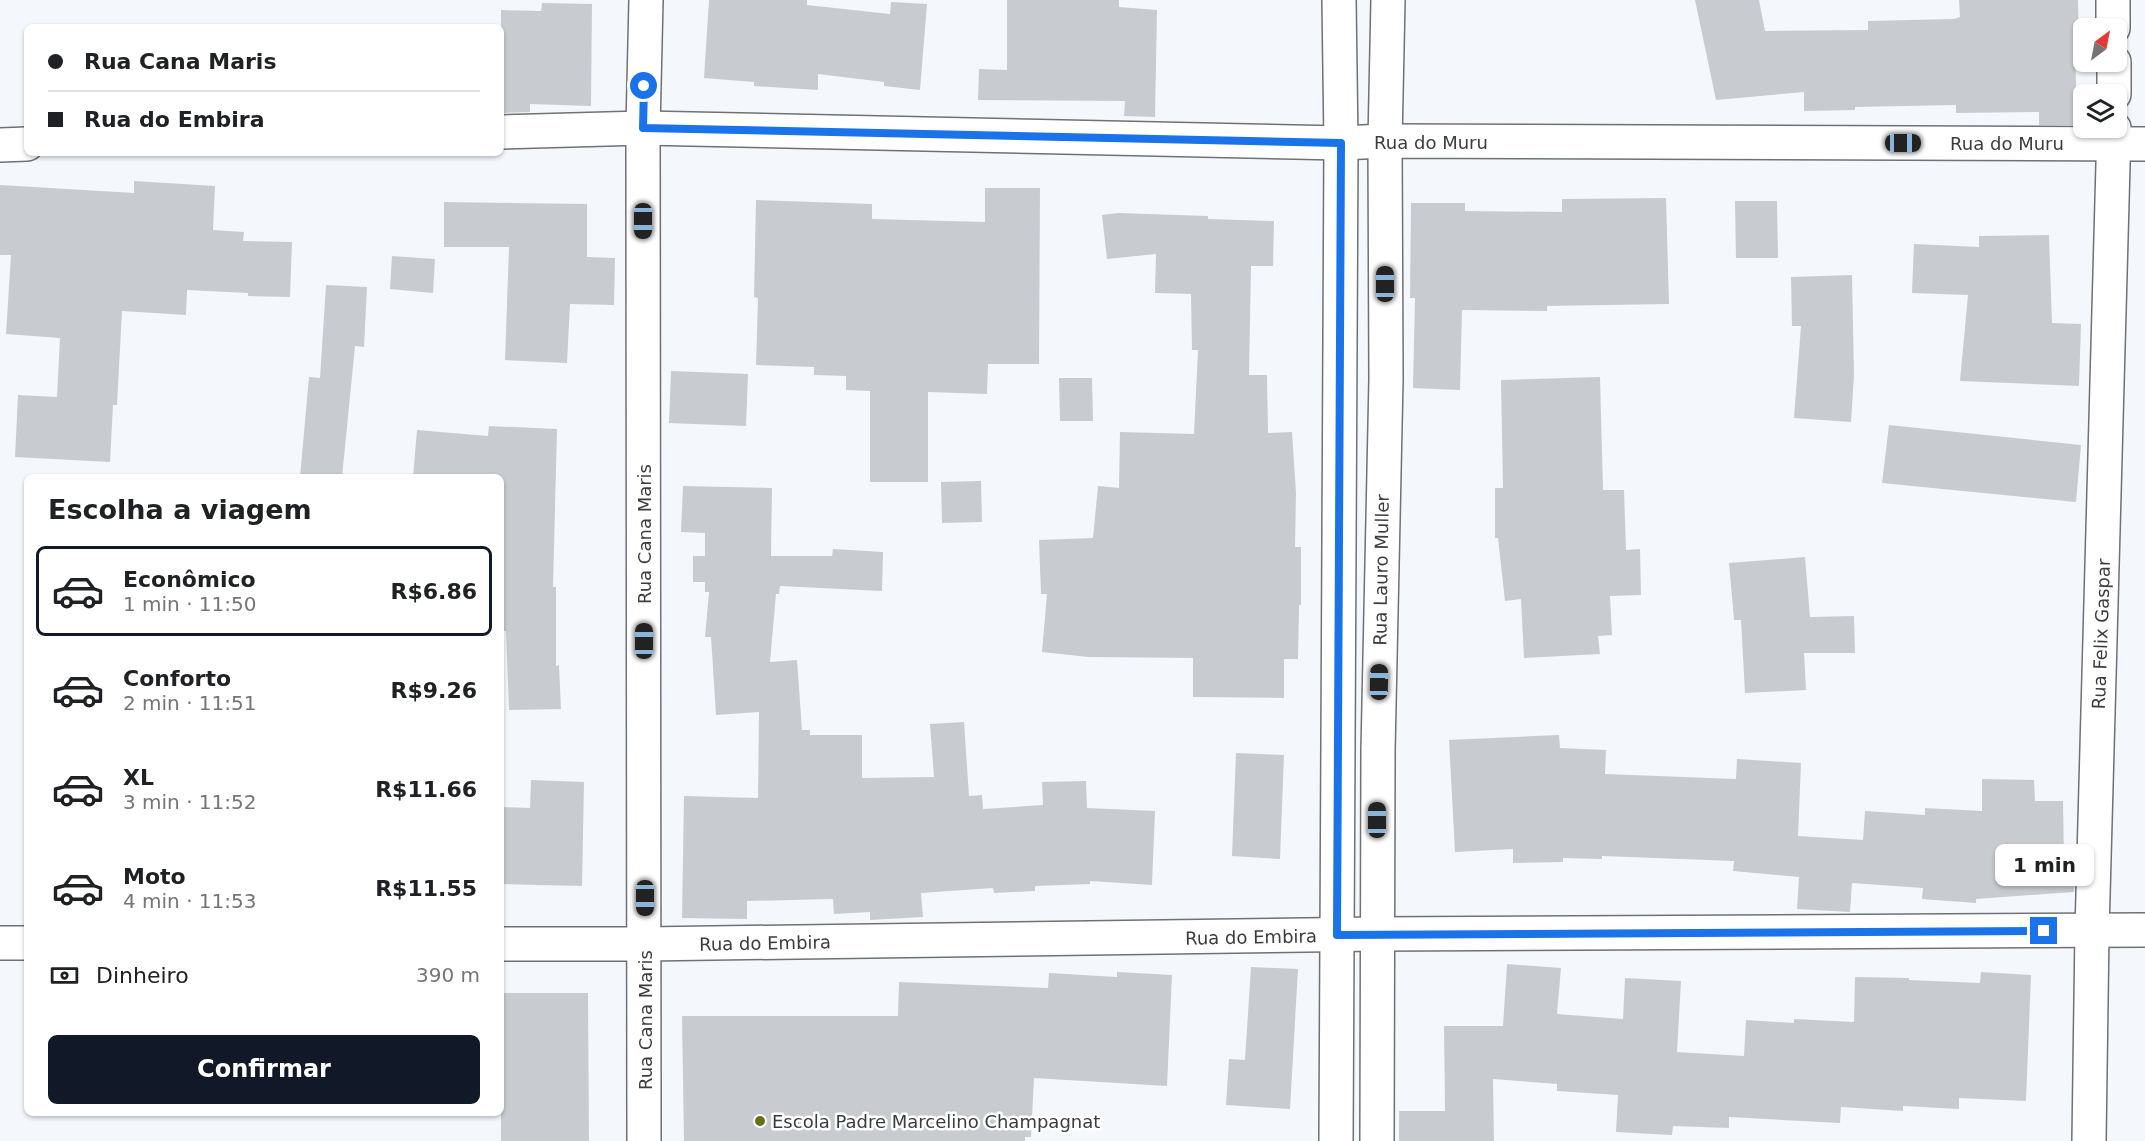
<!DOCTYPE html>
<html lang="pt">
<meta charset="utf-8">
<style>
:root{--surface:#fff;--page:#f2f2f2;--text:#202124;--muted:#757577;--line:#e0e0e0;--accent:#111827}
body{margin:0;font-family:"DejaVu Sans",sans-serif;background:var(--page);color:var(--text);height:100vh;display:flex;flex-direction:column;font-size:22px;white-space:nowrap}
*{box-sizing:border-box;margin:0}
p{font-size:20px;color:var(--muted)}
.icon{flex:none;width:33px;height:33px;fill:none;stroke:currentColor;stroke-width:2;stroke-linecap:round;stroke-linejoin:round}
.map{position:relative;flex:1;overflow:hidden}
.side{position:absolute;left:24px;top:474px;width:480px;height:642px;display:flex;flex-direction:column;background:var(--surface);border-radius:9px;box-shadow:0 2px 4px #0004}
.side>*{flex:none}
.top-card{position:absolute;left:24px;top:24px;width:480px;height:132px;border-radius:9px;box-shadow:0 2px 4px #0004;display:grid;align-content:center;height:132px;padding:0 24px;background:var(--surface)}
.needle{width:39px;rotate:32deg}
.tools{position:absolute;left:2073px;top:18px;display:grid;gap:12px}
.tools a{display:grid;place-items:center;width:54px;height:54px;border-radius:9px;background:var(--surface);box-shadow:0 2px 4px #0004;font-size:30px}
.end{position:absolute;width:27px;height:27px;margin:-14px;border:8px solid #1a73e8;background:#fff;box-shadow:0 0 0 3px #fff}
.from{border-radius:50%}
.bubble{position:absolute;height:42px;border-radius:9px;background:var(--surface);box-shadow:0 2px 4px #0004;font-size:20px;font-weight:700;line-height:42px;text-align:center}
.car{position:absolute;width:18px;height:36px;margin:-18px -9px;border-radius:8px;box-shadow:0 0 4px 2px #0007;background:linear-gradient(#222 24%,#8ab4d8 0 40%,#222 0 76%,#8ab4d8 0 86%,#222 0)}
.top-card b{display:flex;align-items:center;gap:21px;height:57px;font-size:22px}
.top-card b+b{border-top:2px solid var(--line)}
.top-card i{width:15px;height:15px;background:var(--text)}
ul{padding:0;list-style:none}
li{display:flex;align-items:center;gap:18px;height:90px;margin:0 12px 9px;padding:0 12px;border:3px solid transparent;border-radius:9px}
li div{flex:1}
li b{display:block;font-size:22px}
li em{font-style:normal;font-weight:700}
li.active{border-color:var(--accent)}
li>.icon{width:54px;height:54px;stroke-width:1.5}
h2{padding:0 24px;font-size:27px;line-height:72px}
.pay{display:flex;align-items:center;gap:15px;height:66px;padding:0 24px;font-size:22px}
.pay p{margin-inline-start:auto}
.action{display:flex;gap:12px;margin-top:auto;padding:12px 24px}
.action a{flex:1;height:69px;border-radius:9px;background:var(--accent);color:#fff;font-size:24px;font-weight:700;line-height:69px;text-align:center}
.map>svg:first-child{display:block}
.building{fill:#c8ccd1}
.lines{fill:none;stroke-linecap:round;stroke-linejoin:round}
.minor-casing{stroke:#6e7175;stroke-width:36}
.tertiary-casing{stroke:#6e7175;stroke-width:36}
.minor{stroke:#fff;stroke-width:33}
.tertiary{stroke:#fff;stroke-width:33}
.route{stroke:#1a73e8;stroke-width:8}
.poi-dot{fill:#696f16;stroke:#fff;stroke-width:2}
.labels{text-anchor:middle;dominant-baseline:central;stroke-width:5;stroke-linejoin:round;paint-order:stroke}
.street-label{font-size:18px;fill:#3b3c3e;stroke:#fff}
.poi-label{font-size:18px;fill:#3b3c3e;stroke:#fff;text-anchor:start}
</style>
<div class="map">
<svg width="2145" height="1141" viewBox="0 0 2145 1141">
<rect width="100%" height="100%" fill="#f4f8fd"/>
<!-- building -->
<g class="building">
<path d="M 709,0 L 807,0 L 807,5 L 890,14 L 891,2 L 927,4 L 920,90 L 884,86 L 884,82 L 818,74 L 818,90 L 754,86 L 754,82 L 704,78 Z"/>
<path d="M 1007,0 L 1119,0 L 1119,7 L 1157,10 L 1155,117 L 1124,116 L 1125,101 L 978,100 L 979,69 L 1007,70 Z"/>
<path d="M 1695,0 L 1759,0 L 1765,31 L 1868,30 L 1868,21 L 1954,19 L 1960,17 L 1959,0 L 2078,0 L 2079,43 L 2075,43 L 2077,125 L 2039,125 L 2039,112 L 1956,113 L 1956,105 L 1855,107 L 1855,110 L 1804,111 L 1804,92 L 1716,100 Z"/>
<path d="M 542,3 L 592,4 L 591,106 L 530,104 L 530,112 L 501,113 L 501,10 L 541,11 Z"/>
<path d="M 134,181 L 215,186 L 213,230 L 244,232 L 243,241 L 292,242 L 290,297 L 248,296 L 248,293 L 187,290 L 186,315 L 122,311 L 117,405 L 113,405 L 110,462 L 15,457 L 18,395 L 57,397 L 60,338 L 6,334 L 11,255 L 0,255 L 0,185 L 134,193 Z"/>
<path d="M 985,188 L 1040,188 L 1039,364 L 988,364 L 987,394 L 928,392 L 928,482 L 870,482 L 870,391 L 846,390 L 846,376 L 814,375 L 814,367 L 756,365 L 758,298 L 754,297 L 756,200 L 872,204 L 872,219 L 985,222 Z"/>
<path d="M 1666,198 L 1669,304 L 1547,306 L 1547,311 L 1462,310 L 1460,390 L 1413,388 L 1415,298 L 1410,298 L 1411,203 L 1465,203 L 1465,211 L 1562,212 L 1562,199 Z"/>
<path d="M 1735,201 L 1777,201 L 1778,258 L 1736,258 Z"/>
<path d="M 444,202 L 587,204 L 587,257 L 615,258 L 614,305 L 570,304 L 567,363 L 505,360 L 509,247 L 444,247 Z"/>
<path d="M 1118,213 L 1208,216 L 1208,219 L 1274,221 L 1273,266 L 1251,266 L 1249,375 L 1267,375 L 1268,433 L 1292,432 L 1296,493 L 1295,547 L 1301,547 L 1301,605 L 1299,605 L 1298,659 L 1284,659 L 1284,698 L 1193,697 L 1193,658 L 1088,657 L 1042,652 L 1047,594 L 1041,594 L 1039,540 L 1093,538 L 1098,486 L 1119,488 L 1120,432 L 1194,434 L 1198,350 L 1192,350 L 1191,294 L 1155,293 L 1156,254 L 1107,259 L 1102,215 Z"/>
<path d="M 2049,235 L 2052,323 L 2081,324 L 2079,386 L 1960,381 L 1968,295 L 1912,293 L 1914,244 L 1979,247 L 1979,236 Z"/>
<path d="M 392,256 L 435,259 L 433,293 L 390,289 Z"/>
<path d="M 1852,275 L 1854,375 L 1851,422 L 1794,418 L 1801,326 L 1792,326 L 1791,277 Z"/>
<path d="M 326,285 L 367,287 L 364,347 L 355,346 L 342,477 L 300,477 L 309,377 L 320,378 Z"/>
<path d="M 671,371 L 748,374 L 746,426 L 669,423 Z"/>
<path d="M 1600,377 L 1603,490 L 1624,490 L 1626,550 L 1640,549 L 1641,595 L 1610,596 L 1612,635 L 1598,636 L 1600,654 L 1524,658 L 1521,599 L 1505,601 L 1498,538 L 1495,538 L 1495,488 L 1503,488 L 1501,380 Z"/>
<path d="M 1059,378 L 1092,378 L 1093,421 L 1060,421 Z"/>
<path d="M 1889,425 L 2081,445 L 2076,502 L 1882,483 Z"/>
<path d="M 489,426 L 557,429 L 553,587 L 556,587 L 556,666 L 559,665 L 561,709 L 509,710 L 506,631 L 501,631 L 501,477 L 413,477 L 417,430 L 488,436 Z"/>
<path d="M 981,481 L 982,522 L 942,523 L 941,482 Z"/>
<path d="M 683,486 L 772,488 L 771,556 L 832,556 L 833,549 L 883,552 L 882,591 L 780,586 L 779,594 L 776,594 L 770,662 L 797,660 L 802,730 L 810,730 L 810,735 L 862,735 L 862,778 L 934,777 L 930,724 L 964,722 L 969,796 L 982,795 L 983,809 L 1043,805 L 1042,782 L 1086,781 L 1087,808 L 1155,811 L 1152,885 L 1090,881 L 1090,884 L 1035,886 L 1035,891 L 994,893 L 993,888 L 921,893 L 923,917 L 870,920 L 870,912 L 834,914 L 833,899 L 747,901 L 747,919 L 682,918 L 684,796 L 758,798 L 759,712 L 716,715 L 711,637 L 705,637 L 709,592 L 705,592 L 705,582 L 693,582 L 693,556 L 705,556 L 705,533 L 681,532 Z"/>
<path d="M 1805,557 L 1810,617 L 1854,616 L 1855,653 L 1804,653 L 1806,690 L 1745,693 L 1741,620 L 1734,620 L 1729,563 Z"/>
<path d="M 1559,735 L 1560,748 L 1606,750 L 1605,774 L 1736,779 L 1737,759 L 1801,763 L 1798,836 L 1863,840 L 1865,811 L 1925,815 L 1925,808 L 1982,811 L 1982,779 L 2034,780 L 2035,801 L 2063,801 L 2064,858 L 2075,857 L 2074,892 L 1976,899 L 1976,903 L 1922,899 L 1923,888 L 1852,883 L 1850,912 L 1797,909 L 1799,877 L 1733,871 L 1734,861 L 1602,856 L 1602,859 L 1563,858 L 1563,862 L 1513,863 L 1513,849 L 1455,852 L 1449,740 Z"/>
<path d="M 1236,753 L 1284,755 L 1280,859 L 1232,856 Z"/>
<path d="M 531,780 L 584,782 L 582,886 L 501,884 L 501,807 L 530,808 Z"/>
<path d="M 1507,964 L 1561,968 L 1557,1014 L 1623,1019 L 1625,978 L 1681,981 L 1677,1052 L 1744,1056 L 1746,1020 L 1794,1023 L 1794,1019 L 1854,1022 L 1855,977 L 1909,978 L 1909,980 L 1980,983 L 1981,972 L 2031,975 L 2026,1101 L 1959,1098 L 1959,1109 L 1903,1106 L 1903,1111 L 1841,1107 L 1840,1123 L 1729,1117 L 1729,1128 L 1673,1126 L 1672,1135 L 1616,1132 L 1618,1095 L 1557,1091 L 1557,1084 L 1493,1079 L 1494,1141 L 1399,1141 L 1399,1111 L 1445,1111 L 1444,1026 L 1503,1026 Z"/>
<path d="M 1251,967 L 1298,969 L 1290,1109 L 1226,1105 L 1229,1059 L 1245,1060 Z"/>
<path d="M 1117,972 L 1172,975 L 1167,1086 L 1034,1078 L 1031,1137 L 1025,1137 L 1025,1141 L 684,1141 L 682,1016 L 898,1016 L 899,982 L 1048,988 L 1049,973 L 1117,977 Z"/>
<path d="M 501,993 L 588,993 L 589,1141 L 501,1141 Z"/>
</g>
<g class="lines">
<!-- minor casing -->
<g class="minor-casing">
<g id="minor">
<path d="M 2113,0 L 2113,28"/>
<path d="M 2114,62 L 2114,94"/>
<path d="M 501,132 L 643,128 L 1341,143 L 1385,141 L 2145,144"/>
<path d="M 0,145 L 27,144"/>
<path d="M 0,943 L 27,943"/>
<path d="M 501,944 L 645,944 L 1377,934 L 2145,930"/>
<path d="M 644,1141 L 643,128 L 646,0"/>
<path d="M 2089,1141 L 2092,931 L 2114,128"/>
</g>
</g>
<!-- tertiary casing -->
<g class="tertiary-casing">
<g id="tertiary">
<path d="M 1336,1141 L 1341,143 L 1339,0"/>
<path d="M 1377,1141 L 1378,751 L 1386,379 L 1385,141 L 1388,0"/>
</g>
</g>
<!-- minor -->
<use href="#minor" class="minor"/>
<!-- tertiary -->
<use href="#tertiary" class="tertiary"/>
</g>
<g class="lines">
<!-- route -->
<path class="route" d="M 644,86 L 643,128 L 1341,143 L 1337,935 L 2044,931"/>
</g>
<!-- markers -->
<circle class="poi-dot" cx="760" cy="1121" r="6"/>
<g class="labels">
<!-- street labels -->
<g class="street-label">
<text x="1431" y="142">Rua do Muru</text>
<text x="2007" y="143">Rua do Muru</text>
<text transform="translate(644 534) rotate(-90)">Rua Cana Maris</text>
<text transform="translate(1381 570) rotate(-89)">Rua Lauro Muller</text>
<text transform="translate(2101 634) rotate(-88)">Rua Felix Gaspar</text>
<text transform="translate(1251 937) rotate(-1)">Rua do Embira</text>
<text transform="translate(765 943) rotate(-1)">Rua do Embira</text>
<text transform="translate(645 1020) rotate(-90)">Rua Cana Maris</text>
</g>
<!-- poi labels -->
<g class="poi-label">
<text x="772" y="1121">Escola Padre Marcelino Champagnat</text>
</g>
</g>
</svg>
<div class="tools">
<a><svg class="needle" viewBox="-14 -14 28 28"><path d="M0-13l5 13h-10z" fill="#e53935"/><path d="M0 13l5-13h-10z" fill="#757577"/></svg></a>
<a><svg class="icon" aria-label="layers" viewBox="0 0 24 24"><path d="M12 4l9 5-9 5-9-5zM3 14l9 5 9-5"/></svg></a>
</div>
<i class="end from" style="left:644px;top:86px"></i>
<i class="end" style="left:2044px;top:931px"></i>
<div class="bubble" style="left:1995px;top:844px;width:99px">1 min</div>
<i class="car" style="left:1903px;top:143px;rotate:90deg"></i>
<i class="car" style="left:643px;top:221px;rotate:180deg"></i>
<i class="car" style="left:1385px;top:284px;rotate:0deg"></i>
<i class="car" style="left:644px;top:641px;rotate:0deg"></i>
<i class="car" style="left:1379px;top:682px;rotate:1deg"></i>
<i class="car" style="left:1377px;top:820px;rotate:0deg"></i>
<i class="car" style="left:645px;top:898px;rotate:180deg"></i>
<div class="top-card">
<b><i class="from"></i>Rua Cana Maris</b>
<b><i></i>Rua do Embira</b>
</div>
<section class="side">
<h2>Escolha a viagem</h2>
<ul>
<li class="active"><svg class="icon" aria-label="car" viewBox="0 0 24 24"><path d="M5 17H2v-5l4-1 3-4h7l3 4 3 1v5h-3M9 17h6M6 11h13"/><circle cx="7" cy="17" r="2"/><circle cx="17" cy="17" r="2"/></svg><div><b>Econômico</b><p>1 min · 11:50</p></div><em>R$6.86</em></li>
<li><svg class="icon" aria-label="car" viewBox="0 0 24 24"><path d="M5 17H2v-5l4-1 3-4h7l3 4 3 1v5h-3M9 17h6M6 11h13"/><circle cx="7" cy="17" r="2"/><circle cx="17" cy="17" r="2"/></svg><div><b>Conforto</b><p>2 min · 11:51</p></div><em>R$9.26</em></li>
<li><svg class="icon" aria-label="car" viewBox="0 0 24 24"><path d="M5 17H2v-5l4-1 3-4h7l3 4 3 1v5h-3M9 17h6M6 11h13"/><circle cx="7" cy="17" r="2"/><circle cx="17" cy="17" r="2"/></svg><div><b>XL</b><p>3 min · 11:52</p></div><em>R$11.66</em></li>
<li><svg class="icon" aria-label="car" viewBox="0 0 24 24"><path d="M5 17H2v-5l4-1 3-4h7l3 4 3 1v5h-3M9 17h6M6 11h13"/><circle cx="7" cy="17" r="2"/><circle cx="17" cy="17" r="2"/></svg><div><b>Moto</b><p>4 min · 11:53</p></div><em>R$11.55</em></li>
</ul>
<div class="pay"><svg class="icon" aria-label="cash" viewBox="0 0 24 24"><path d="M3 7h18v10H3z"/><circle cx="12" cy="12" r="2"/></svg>Dinheiro<p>390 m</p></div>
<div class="action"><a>Confirmar</a></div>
</section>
</div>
